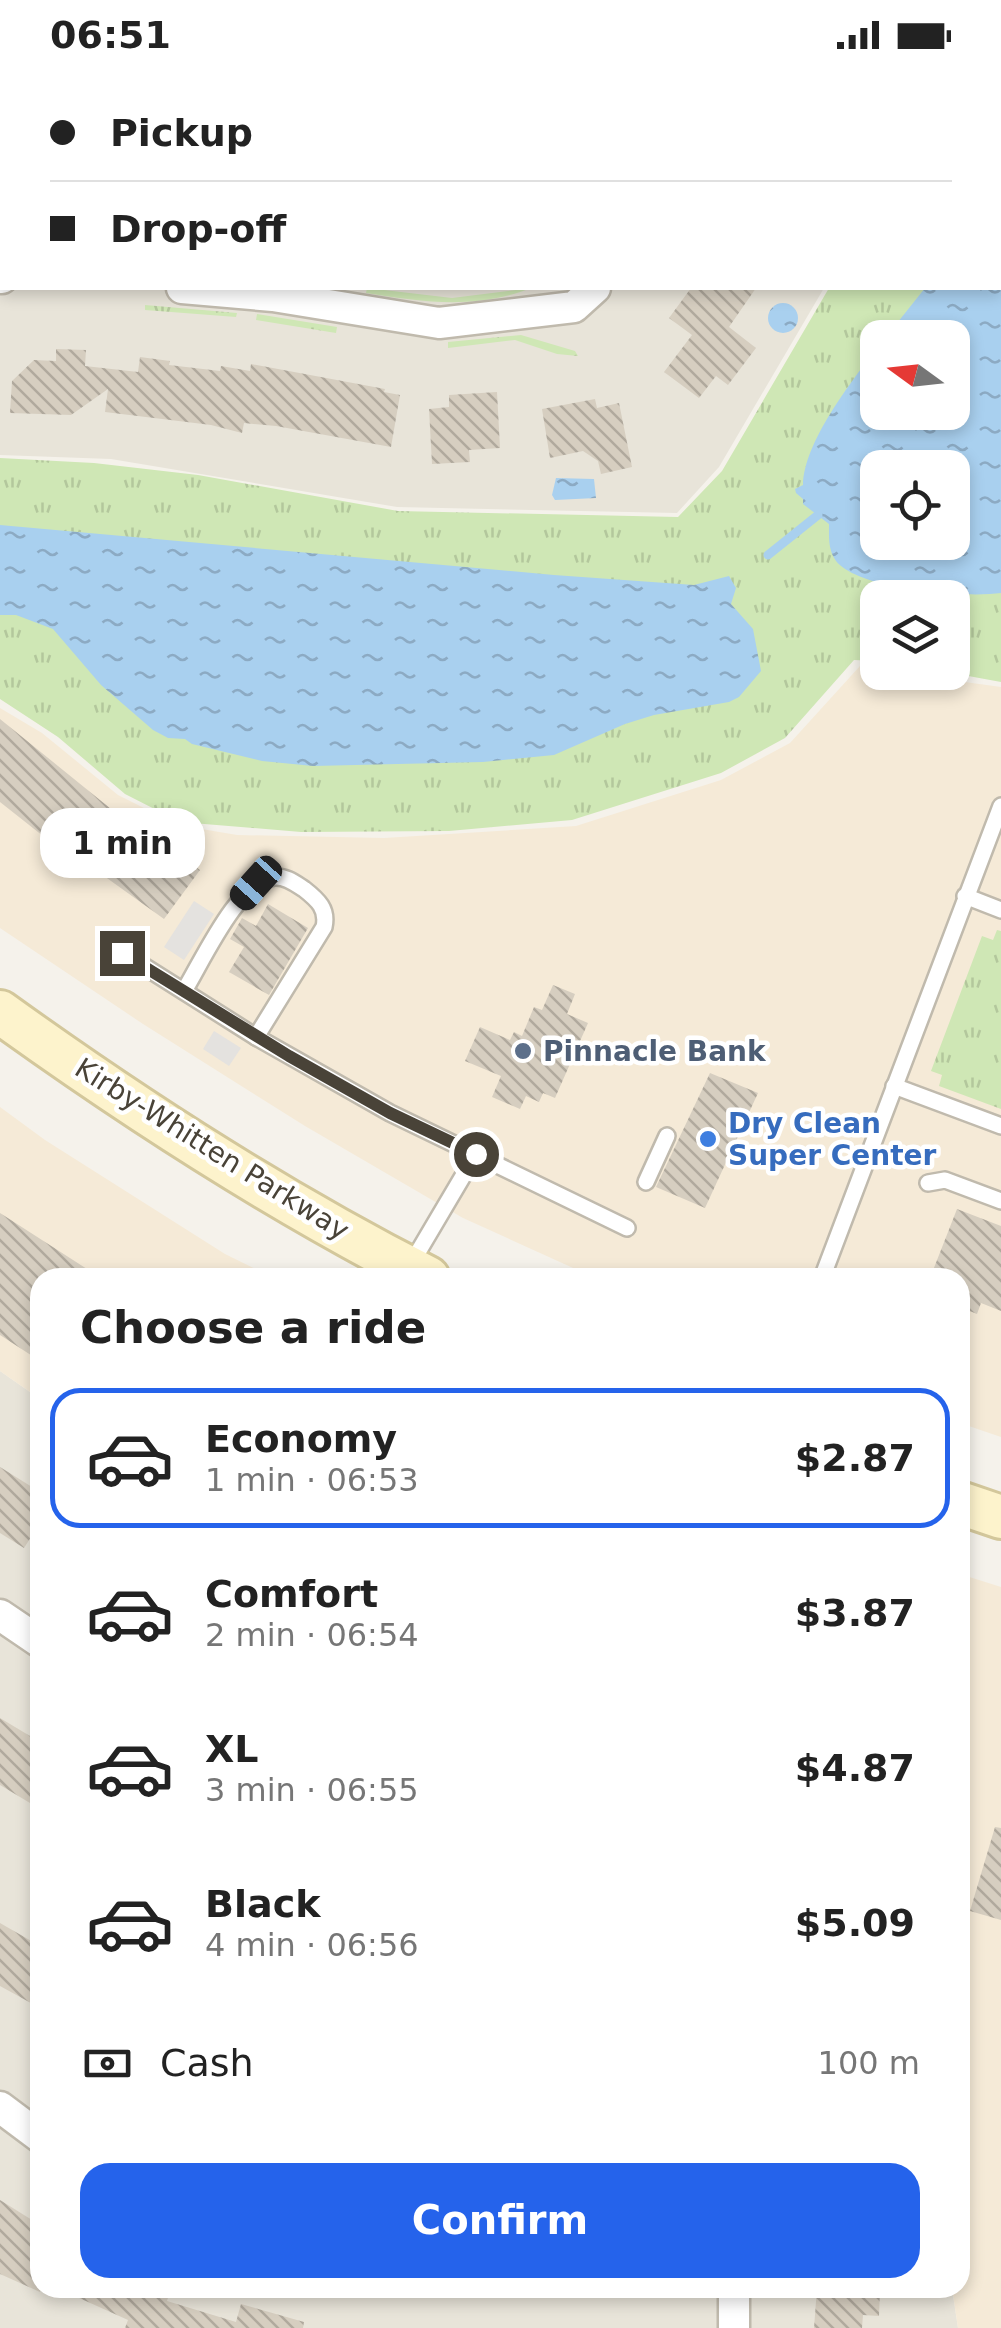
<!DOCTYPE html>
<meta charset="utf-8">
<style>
:root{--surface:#fff;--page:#f6f6f6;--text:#222;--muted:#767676;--line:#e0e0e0;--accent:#2563eb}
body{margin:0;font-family:"DejaVu Sans",sans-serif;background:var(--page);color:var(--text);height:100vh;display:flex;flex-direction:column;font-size:38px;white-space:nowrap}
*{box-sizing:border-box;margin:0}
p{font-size:32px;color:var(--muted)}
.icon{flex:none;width:55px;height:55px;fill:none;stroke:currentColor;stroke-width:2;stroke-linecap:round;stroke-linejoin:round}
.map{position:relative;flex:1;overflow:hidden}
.panel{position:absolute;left:30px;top:1198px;width:940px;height:1030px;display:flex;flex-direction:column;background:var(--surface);border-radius:30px;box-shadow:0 5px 15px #0003}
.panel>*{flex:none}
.top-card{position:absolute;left:0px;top:0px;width:1002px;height:220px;box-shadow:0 5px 15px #0003;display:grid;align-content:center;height:220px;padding:0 50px;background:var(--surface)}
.needle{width:65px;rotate:285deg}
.tools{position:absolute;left:860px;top:250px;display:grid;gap:20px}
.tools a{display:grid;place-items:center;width:110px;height:110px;border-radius:20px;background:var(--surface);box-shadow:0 5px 15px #0003;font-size:50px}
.end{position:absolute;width:45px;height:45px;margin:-22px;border:12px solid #494338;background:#fff;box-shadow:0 0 0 5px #fff}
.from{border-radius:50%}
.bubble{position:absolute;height:70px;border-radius:30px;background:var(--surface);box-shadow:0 5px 15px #0003;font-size:32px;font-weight:600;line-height:70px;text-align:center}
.car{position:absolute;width:30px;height:60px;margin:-30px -15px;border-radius:12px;box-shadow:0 0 8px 2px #0007;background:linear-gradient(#222 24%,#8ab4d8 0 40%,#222 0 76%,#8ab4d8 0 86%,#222 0)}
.top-card b{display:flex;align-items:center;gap:35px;height:95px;font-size:38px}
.top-card b+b{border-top:2px solid var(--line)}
.top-card i{width:25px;height:25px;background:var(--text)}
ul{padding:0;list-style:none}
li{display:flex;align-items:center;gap:30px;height:140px;margin:0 20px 15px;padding:0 30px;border:5px solid transparent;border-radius:30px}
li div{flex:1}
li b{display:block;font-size:38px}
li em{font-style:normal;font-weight:600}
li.on{border-color:var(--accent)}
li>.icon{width:90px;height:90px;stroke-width:1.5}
h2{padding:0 50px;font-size:45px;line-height:120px}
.pay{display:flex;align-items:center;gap:25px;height:110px;padding:0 50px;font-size:38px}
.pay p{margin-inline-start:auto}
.cta{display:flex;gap:20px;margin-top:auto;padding:20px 50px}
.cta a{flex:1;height:115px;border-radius:30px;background:var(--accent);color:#fff;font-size:40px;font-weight:600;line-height:115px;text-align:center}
.status{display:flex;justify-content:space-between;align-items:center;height:70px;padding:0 50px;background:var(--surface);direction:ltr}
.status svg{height:28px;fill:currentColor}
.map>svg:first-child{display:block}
.residential{fill:#e8e4d9}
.commercial{fill:#f5ead7}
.grass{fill:url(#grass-tufts);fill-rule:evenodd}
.parking{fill:#e4e2df}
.water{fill:url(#water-ripples);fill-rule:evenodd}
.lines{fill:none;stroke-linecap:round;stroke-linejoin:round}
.stream{stroke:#a9d0ef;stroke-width:9}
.building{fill:url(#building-back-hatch)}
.service-casing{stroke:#c0baad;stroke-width:20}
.minor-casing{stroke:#c0baad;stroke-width:35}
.secondary-casing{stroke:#d3c79b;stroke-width:48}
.service{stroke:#fff;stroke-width:15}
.minor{stroke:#fff;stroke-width:30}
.secondary{stroke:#fdf3cc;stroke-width:42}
.route{stroke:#494338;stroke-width:12}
.service-dot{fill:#5c6f8a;stroke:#fff;stroke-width:4}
.shop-dot{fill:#3f7fe0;stroke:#fff;stroke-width:4}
.labels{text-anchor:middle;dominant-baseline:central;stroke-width:9;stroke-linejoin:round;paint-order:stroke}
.service-label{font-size:28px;font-weight:bold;fill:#4e5e75;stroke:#fff;text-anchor:start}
.shop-label{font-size:28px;font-weight:bold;fill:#366cbe;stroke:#fff;text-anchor:start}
.street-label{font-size:28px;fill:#494338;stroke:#fff}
</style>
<div class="status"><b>06:51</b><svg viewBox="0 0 49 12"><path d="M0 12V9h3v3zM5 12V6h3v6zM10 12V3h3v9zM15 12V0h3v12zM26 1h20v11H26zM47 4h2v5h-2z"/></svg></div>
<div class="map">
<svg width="1001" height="2258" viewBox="0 0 1001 2258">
<defs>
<pattern id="grass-tufts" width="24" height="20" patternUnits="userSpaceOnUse" patternTransform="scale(2.5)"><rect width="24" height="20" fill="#cfe7b5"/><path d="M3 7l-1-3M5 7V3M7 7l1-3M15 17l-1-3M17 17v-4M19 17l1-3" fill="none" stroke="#b3c79c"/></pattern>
<pattern id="water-ripples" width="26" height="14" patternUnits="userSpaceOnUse" patternTransform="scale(2.5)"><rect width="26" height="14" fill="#a9d0ef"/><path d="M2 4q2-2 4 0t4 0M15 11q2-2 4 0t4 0" fill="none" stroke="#8caac3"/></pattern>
<pattern id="building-back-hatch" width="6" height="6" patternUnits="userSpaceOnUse" patternTransform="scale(2.5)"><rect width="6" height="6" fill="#d6cec0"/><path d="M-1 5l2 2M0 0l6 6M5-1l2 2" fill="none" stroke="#b0a99d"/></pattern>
</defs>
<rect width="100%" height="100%" fill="#f5f2eb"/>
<!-- residential -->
<g class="residential">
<path d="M 0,0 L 905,0 L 2,2 L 2,218 L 824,218 L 719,397 L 677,443 L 397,437 L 111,389 L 0,385 Z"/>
<path d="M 0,1301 L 40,1329 L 40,2218 L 952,2218 L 958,2258 L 0,2258 Z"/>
</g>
<!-- commercial -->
<g class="commercial">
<path d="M 860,596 L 877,599 L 878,602 L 900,603 L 1001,617 L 1001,1367 L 960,1353 L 960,1208 L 593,1207 L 463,1148 L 305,1056 L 143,954 L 0,858 L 0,638 L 42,663 L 118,725 L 178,755 L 237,765 L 384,768 L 576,756 L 721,710 L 790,673 Z"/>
<path d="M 0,1037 L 45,1070 L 225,1184 L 272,1207 L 40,1208 L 40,1329 L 0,1301 Z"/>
<path d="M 960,1504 L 1001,1517 L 1001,2258 L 958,2258 L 952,2218 L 960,2218 Z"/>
</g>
<!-- grass -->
<g class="grass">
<path d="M 915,0 L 1001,0 L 1001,612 L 952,603 L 952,528 L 878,528 L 877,591 L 854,590 L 785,668 L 721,703 L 572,750 L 449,761 L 301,762 L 180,752 L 125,724 L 58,667 L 0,629 L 0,388 L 94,393 L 198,405 L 398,441 L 678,447 L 722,401 L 829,218 L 1000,218 L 1000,2 L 914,2 ZM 878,268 L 952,268 L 952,342 L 878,342 ZM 878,398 L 952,398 L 952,472 L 878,472 Z"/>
<path d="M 367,218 L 452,228 L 531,218 C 475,240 423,232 366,223 Z"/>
<path d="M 145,235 L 237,243 L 236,247 L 145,240 Z"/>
<path d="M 257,244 L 337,257 L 336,263 L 256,250 Z"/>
<path d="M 521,265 L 575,281 L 578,286 L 557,284 L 515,270 L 448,278 L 448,272 Z"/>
<path d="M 997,860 L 1001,861 L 1001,1039 L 939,1016 L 942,1005 L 931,1001 L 982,866 L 993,870 Z"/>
</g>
<!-- parking -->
<g class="parking">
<path d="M 194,831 L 214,844 L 184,890 L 164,877 Z"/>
<path d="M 214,961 L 241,978 L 229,996 L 203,979 Z"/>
</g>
<!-- water -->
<g class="water">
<path d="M 1001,154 L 1001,523 C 966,528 859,520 836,491 C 828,480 829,467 829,454 L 803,434 L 803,429 L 796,423 L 795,419 L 803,415 C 804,372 851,312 877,278 L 878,342 L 952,342 L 952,268 L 886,267 L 925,218 L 1000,218 ZM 878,398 L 952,398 L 952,472 L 878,472 Z"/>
<circle cx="783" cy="248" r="15"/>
<path d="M 556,408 L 594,409 L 596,428 L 555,430 L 552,425 Z"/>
<path d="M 0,455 L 554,505 L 694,515 L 729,506 L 736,518 L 731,534 L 753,559 L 761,601 L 739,627 L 729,632 L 654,645 L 625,654 L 554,685 L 483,692 L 313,696 L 262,691 L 192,674 L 185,669 L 168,668 L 153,660 L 101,615 L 53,559 L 16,545 L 0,545 Z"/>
</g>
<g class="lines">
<!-- stream -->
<path class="stream" d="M 768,485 L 818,445"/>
</g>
<!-- building -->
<g class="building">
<path d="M 691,218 L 756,218 L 729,257 L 756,278 L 728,315 L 716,306 L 699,328 L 664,302 L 692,265 L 669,248 Z"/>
<path d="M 56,279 L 86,280 L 85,296 L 138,302 L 140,287 L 170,291 L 169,295 L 220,301 L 221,296 L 250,301 L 251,294 L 385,319 L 384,322 L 400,325 L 391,377 L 276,356 L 244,353 L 242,363 L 211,355 L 105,342 L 108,319 L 71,345 L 10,343 L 12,311 L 34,290 L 56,291 Z"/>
<path d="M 497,322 L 500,378 L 469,380 L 470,392 L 432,394 L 429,339 L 449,337 L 449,325 Z"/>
<path d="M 595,329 L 597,338 L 619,333 L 632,397 L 601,404 L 598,391 L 583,381 L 550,388 L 542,339 Z"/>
<path d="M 0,649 L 116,743 L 117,741 L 200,800 L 164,849 L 65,778 L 62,781 L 0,732 Z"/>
<path d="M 268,834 L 308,858 L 269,925 L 229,902 L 244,877 L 230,869 L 242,848 L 256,856 Z"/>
<path d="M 553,915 L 575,924 L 567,944 L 588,953 L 555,1028 L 543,1023 L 539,1032 L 526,1026 L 520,1039 L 492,1027 L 501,1006 L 465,991 L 480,957 L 510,970 L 514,962 L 522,966 L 534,937 L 542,940 Z"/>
<path d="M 710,1003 L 758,1023 L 705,1138 L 656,1117 Z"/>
<path d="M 957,1139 L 1001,1156 L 1001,1241 L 981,1233 L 977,1244 L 960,1237 L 960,1208 L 930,1208 Z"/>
<path d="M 0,1143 L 101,1208 L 40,1208 L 40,1291 L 0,1265 Z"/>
<path d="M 0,1397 L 40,1422 L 40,1453 L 24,1478 L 0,1463 Z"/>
<path d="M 0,1648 L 40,1672 L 40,1739 L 0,1715 Z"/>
<path d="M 995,1757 L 1001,1758 L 1001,1850 L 970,1841 Z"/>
<path d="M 0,1853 L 40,1876 L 40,1938 L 0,1916 Z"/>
<path d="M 0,2130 L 40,2155 L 40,2222 L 0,2204 Z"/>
<path d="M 57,2218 L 171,2218 L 167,2231 L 236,2252 L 241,2234 L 304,2252 L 303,2258 L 125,2258 L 128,2250 Z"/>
<path d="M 817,2218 L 880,2220 L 879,2246 L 863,2245 L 862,2258 L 814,2258 Z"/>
</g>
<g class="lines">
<!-- service casing -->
<g class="service-casing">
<g id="service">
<path d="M 965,826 L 1001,840"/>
<path d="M 123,883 L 256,967 L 390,1043 L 627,1158"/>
<path d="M 184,921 C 202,892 239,809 275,807 C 286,806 296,814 304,819 C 318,830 328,839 324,857 L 256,967"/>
<path d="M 894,1016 L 1001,1056"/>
<path d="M 646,1112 L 667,1066"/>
<path d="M 928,1113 L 945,1110 L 1001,1131"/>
<path d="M 411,1194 L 476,1084"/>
<path d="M 822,1208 L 1001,736"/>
</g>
</g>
<!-- minor casing -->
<g class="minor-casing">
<g id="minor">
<path d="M 283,0 L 284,2"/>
<path d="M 0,208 L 2,208"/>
<path d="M 182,218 L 273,226 L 439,253 L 574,237 L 595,218"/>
<path d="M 0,1545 L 40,1572"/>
<path d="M 0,2037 L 40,2067"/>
<path d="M 734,2218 L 734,2258"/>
</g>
</g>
<!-- secondary casing -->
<g class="secondary-casing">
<g id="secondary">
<path d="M 0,942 C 136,1040 279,1132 428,1208"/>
<path d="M 960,1433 L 1001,1447"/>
</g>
</g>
<!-- service -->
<use href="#service" class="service"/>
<!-- minor -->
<use href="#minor" class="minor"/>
<!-- secondary -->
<use href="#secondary" class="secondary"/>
</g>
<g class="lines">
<!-- route -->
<path class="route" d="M 122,883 L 289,986 L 390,1043 L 476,1084"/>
</g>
<!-- markers -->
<circle class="service-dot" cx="523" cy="981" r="10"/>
<circle class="shop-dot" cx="708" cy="1069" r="10"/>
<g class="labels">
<!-- service labels -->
<g class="service-label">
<text x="543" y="981">Pinnacle Bank</text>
</g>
<!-- shop labels -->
<g class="shop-label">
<text x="728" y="1053">Dry Clean<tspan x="728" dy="32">Super Center</tspan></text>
</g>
<!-- street labels -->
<g class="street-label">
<text transform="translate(212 1079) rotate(32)">Kirby-Whitten Parkway</text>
</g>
</g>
</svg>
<div class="tools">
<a><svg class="needle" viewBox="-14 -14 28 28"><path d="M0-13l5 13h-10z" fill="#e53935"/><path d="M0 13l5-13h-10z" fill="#767676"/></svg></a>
<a><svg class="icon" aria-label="locate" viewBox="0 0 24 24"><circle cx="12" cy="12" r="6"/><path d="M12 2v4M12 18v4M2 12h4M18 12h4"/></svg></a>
<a><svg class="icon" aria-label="layers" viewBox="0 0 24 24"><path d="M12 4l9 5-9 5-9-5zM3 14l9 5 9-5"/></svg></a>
</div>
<i class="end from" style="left:476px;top:1084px"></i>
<i class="end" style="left:122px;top:883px"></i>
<div class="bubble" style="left:40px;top:738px;width:165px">1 min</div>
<i class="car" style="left:256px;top:813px;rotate:222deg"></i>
<div class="top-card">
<b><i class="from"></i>Pickup</b>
<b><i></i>Drop-off</b>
</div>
<section class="panel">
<h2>Choose a ride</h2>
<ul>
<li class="on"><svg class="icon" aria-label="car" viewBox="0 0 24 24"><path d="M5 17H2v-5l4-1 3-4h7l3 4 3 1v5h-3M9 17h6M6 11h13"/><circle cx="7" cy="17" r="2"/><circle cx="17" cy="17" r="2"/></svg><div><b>Economy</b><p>1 min · 06:53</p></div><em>$2.87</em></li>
<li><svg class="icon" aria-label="car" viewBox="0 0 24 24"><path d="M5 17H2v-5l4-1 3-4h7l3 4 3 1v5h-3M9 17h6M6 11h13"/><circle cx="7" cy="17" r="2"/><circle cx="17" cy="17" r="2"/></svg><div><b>Comfort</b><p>2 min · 06:54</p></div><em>$3.87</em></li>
<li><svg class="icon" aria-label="car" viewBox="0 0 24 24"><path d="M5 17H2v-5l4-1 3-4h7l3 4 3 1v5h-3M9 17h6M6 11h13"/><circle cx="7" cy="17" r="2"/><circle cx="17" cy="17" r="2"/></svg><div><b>XL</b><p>3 min · 06:55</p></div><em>$4.87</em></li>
<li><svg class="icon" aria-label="car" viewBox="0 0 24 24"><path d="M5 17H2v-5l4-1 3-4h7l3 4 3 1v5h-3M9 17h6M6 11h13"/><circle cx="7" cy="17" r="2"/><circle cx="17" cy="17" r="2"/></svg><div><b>Black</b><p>4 min · 06:56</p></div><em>$5.09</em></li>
</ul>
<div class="pay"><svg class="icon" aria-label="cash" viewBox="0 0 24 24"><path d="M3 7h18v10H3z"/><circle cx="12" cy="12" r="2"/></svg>Cash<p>100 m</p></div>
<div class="cta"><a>Confirm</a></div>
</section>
</div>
